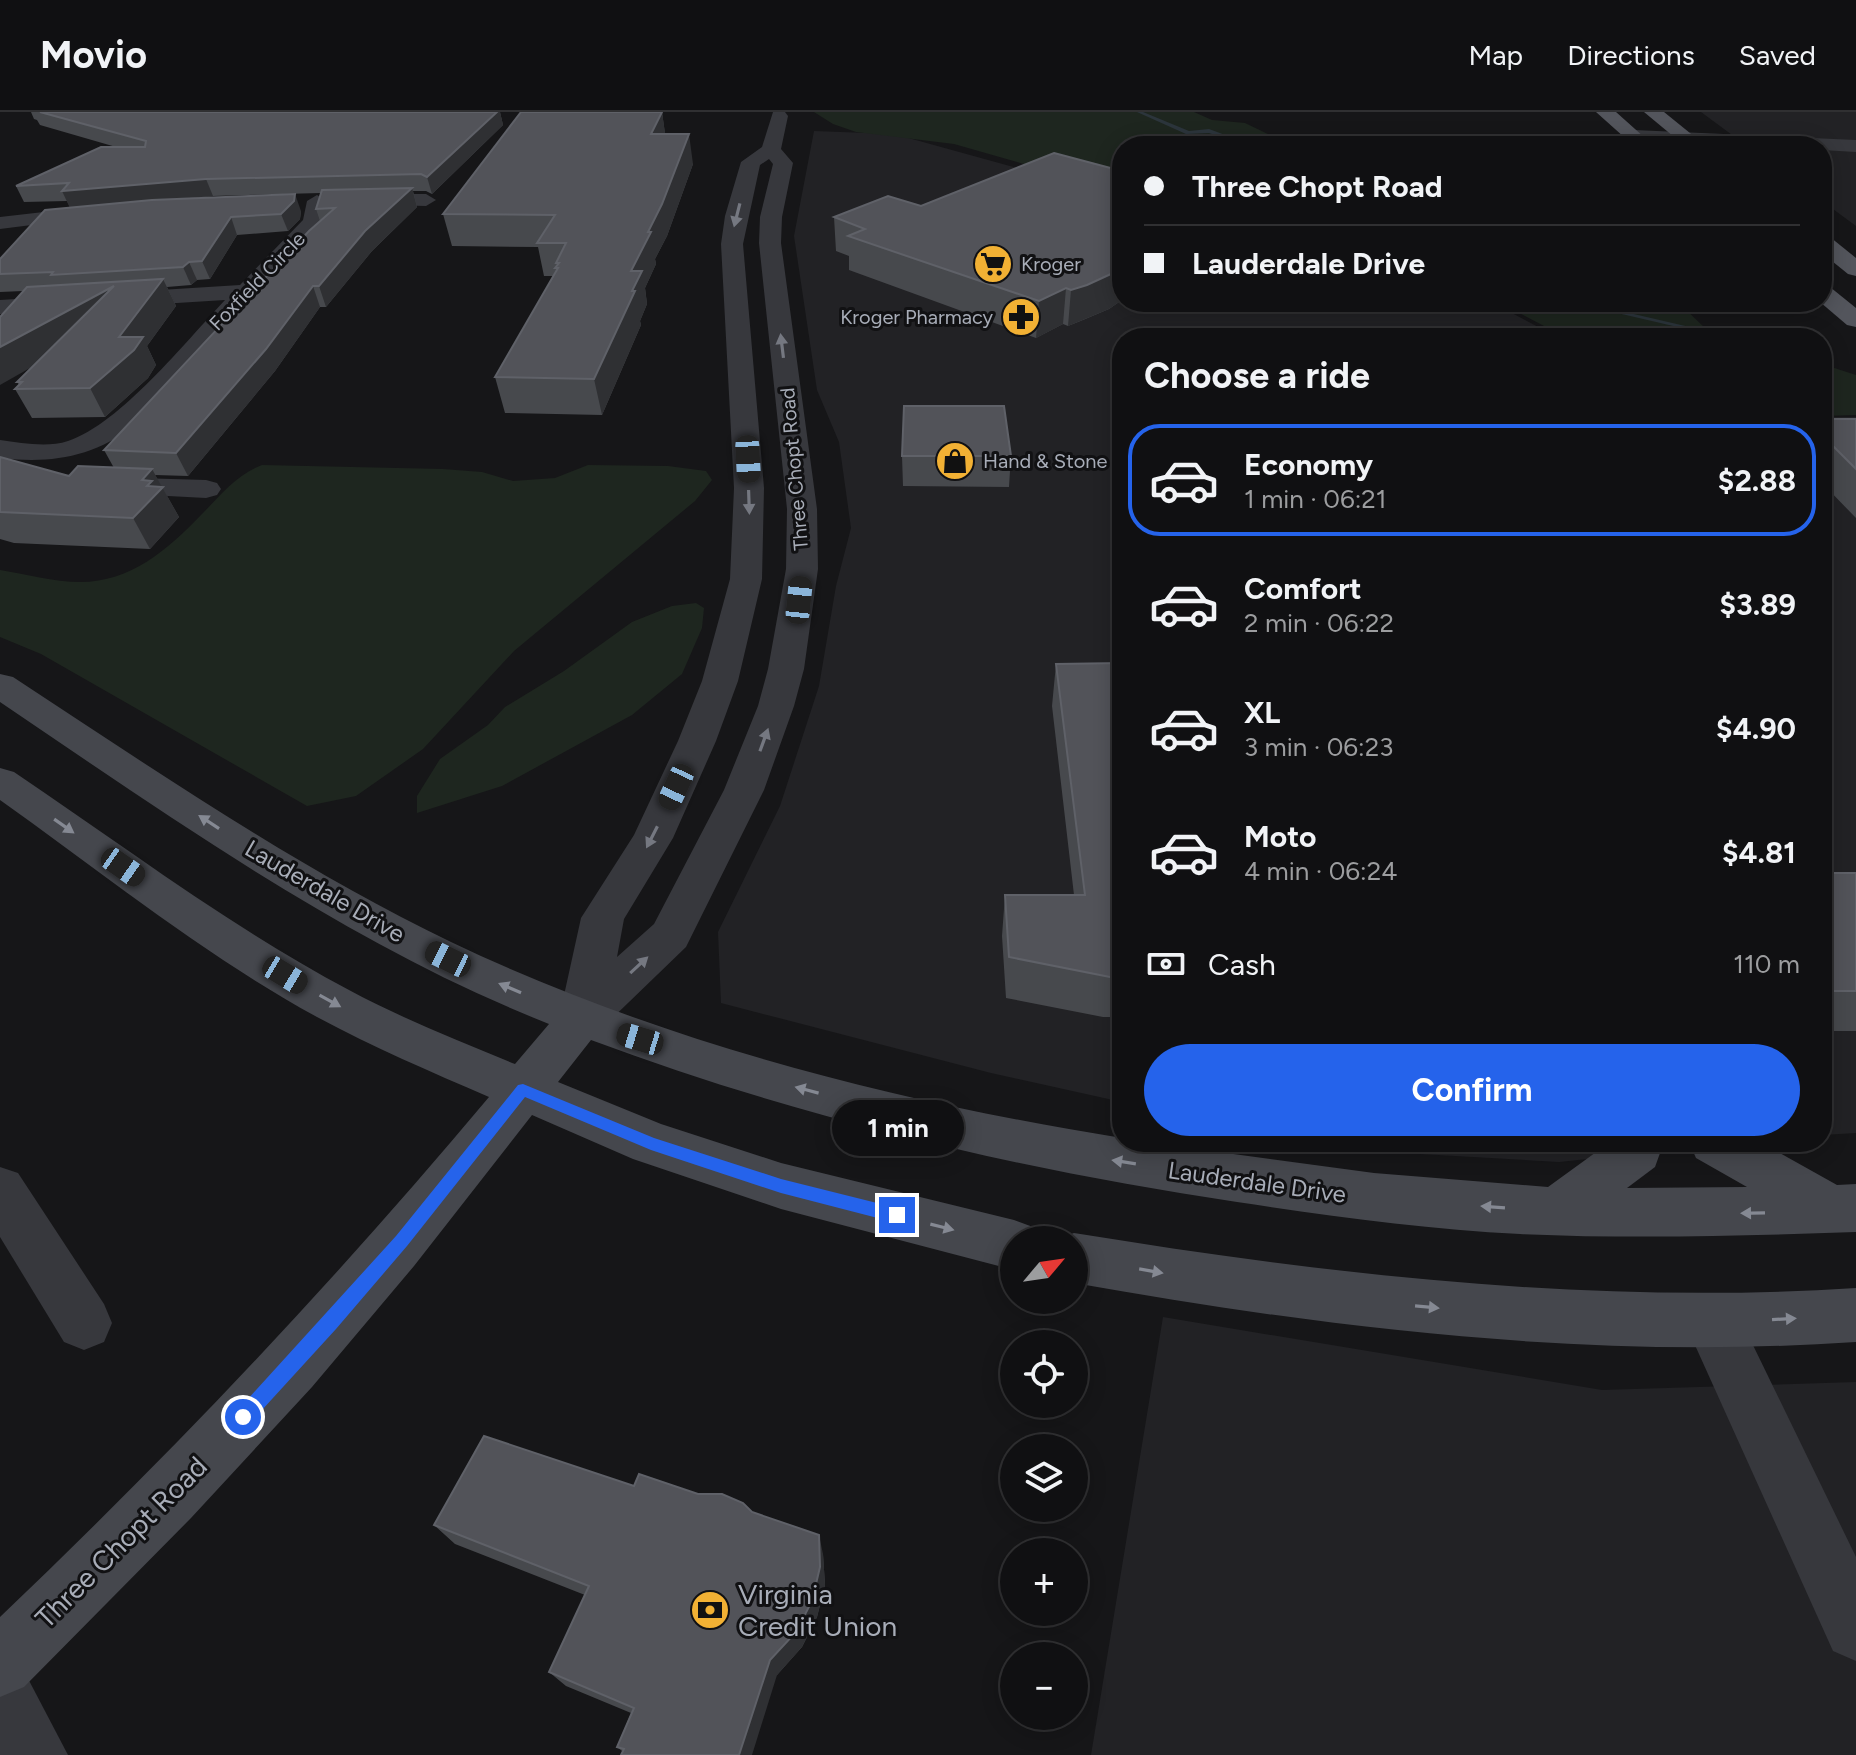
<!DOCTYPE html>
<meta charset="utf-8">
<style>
:root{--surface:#101012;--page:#1e1e20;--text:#f1f3f6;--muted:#9c9d9f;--line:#303032;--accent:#2563eb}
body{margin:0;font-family:Figtree,sans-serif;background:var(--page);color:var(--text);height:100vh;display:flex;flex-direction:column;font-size:30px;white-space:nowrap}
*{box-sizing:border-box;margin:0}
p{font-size:26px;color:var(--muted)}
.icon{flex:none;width:44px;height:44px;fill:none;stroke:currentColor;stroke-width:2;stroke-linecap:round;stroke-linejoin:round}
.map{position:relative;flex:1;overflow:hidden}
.sheet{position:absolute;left:1112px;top:216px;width:720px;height:824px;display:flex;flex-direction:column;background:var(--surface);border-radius:32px;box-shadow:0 4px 20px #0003,0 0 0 2px var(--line)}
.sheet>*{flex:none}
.banner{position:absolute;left:1112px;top:24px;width:720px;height:176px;border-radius:32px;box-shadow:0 4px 20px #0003,0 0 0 2px var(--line);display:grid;align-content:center;height:176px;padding:0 32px;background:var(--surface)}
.needle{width:52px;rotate:61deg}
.fabs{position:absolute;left:1000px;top:1114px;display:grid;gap:16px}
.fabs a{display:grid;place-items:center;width:88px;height:88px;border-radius:50%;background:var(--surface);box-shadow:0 4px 20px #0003,0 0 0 2px var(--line);font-size:40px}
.end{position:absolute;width:36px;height:36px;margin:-18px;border:10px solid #2563eb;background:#fff;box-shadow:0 0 0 4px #fff}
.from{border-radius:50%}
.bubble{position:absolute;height:56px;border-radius:28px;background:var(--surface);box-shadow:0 4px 20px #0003,0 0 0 2px var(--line);font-size:26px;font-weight:700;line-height:56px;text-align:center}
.car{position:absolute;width:24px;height:48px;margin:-24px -12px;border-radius:10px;box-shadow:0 0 6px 2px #0007;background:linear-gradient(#222 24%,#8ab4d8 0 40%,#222 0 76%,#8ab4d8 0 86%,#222 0)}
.banner b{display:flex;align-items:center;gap:28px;height:76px;font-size:30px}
.banner b+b{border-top:2px solid var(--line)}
.banner i{width:20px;height:20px;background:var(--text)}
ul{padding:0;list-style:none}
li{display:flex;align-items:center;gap:24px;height:112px;margin:0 16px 12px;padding:0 16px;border:4px solid transparent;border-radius:32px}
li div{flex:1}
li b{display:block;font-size:30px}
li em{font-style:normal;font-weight:700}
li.selected{border-color:var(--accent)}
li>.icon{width:72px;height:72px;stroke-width:1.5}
h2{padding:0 32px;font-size:36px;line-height:96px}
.pay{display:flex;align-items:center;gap:20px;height:88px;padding:0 32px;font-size:30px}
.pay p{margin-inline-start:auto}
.primary-button{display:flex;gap:16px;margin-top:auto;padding:16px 32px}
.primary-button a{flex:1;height:92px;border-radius:48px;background:var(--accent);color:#fff;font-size:32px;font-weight:700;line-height:92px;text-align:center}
header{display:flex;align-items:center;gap:48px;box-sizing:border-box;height:112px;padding:0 40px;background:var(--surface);border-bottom:2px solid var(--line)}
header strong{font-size:38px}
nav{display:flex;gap:44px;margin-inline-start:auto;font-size:28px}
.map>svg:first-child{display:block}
.built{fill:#222225}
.green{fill:#1e261f}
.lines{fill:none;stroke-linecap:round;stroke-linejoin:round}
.stream{fill:#2c353c;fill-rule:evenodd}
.street{fill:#37383d;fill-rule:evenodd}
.secondary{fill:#45474d;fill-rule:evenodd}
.primary{fill:#53555c;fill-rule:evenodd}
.wall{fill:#47494d}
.shaded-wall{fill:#2f3033}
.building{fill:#525359;stroke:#5f6168;stroke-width:2}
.oneway{fill:#757881}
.oneway2{fill:#858993}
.route{fill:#2563eb}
.labels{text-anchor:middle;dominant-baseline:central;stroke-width:6;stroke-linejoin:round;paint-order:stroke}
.far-poi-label{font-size:20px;fill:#a8adb8;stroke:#111113;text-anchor:start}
.far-street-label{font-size:20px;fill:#a8adb8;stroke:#111113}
.street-label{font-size:24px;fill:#a8adb8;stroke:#111113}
.near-street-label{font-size:28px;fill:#a8adb8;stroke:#111113}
.near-poi-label{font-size:28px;fill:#a8adb8;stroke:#111113;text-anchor:start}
</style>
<header>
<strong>Movio</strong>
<nav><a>Map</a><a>Directions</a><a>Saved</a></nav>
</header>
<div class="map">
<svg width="1856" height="1643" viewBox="0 0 1856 1643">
<rect width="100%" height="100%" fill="#161618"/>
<!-- built -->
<g class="built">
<path d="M 1701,0 L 1856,0 L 1856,114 L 1822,89 L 1822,34 L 1747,34 Z"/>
<path d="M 814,19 L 894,22 L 1122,85 L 1122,190 L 1491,190 L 1559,226 L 1122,226 L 1122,990 L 991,961 L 721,891 L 718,820 L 780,694 L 819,574 L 836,474 L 851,416 L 839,330 L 817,278 L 794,124 Z"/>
<path d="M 1822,305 L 1856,305 L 1856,1021 L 1822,1023 Z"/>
<path d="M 1323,1030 L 1750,1030 L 1559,1050 L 1367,1039 Z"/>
<path d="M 1163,1205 L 1602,1278 L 1856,1270 L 1856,1643 L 1091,1643 Z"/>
</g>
<!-- green -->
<g class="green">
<path d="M 814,0 L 1194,0 L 1212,8 L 1245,11 L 1293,34 L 1122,34 L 1122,80 L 954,32 L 856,20 L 833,12 Z"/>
<path d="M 1498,190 L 1669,190 L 1680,192 L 1706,217 L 1736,226 L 1567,226 Z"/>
<path d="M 1822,252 L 1856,263 L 1856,303 L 1822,304 Z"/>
<path d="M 262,353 L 443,357 L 482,360 L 513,369 L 555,366 L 588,353 L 668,354 L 706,359 L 712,368 L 695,389 L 514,539 L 423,637 L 356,684 L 307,694 L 41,542 L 0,525 L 0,458 C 25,462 54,470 80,470 C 131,470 167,438 201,403 C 220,384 236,363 262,353 Z"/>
<path d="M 696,491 L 704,496 L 702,516 L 682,562 L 632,603 L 502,674 L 417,701 L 417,684 L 440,647 L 488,613 L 505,595 L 564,559 L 632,510 L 672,494 Z"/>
</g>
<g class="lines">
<!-- stream -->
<g class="stream">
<path d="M 1137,0 L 1143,0 L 1189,19 L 1209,17 L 1255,34 L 1247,34 L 1209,21 L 1186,22 Z"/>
<path d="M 1570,190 L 1582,190 L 1737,226 L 1725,226 Z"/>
</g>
<!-- street -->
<g class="street">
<path d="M 773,0 L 785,0 L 788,4 L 781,37 L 793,51 L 782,105 L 781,131 L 817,397 L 818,457 L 804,557 L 794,594 L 764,678 L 686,835 L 599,919 L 582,925 L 565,919 L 559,906 L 581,806 L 634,723 L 678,629 L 702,569 L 730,467 L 734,376 L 721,132 L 725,104 L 741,50 L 762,35 ZM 769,47 L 773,52 L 760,105 L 759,131 L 787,397 L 786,457 L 768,557 L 758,594 L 724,678 L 654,812 L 617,845 L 624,807 L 673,726 L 716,629 L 738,569 L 762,467 L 764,376 L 743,132 L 760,53 Z"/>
<path d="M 1634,18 L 1856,28 L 1856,40 L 1822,38 L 1822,34 L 1732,34 L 1627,28 L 1625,24 L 1627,20 Z"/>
<path d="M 356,82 L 426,82 L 436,88 L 426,94 L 349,92 L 346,88 Z"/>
<path d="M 317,83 L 327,89 L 321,115 L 135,314 C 92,345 52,352 0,346 L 0,328 C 22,331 47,336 68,329 C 120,312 186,229 225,188 L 0,202 L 0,188 L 240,173 L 303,108 L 307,89 Z"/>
<path d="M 96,94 L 103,96 L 106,100 L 103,104 L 0,117 L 0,105 Z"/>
<path d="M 103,365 L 206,368 L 217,371 L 221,377 L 217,383 L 206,386 L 92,380 L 88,374 L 92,368 Z"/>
<path d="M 0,1055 L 18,1061 L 104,1192 L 112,1211 L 104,1230 L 84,1238 L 64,1230 L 0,1125 Z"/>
<path d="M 1713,1184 L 1733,1192 L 1856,1445 L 1856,1549 L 1833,1539 L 1685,1211 L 1693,1192 Z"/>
<path d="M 0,1549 L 24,1559 L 68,1643 L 0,1643 Z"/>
</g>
<!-- secondary -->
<g class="secondary">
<path d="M 0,562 L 13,565 C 155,658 297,756 451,830 C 661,930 893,989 1122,1026 L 1122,1030 L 1145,1030 L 1374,1061 L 1548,1075 L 1610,1030 L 1664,1030 L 1655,1055 L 1627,1076 L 1747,1075 L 1696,1046 L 1689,1030 L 1760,1030 L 1837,1073 L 1856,1072 L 1856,1120 C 1744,1124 1632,1127 1520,1122 C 1425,1117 1330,1104 1237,1090 C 1017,1057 800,1006 591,928 L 558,970 L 661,1012 L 781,1051 L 1014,1108 L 1033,1115 L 1039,1128 L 1014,1128 L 1014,1158 L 781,1097 L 633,1047 L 532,1003 L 414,1154 L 312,1275 L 191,1406 L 24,1575 L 0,1585 L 0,1505 C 173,1340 336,1168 489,985 C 431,960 373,935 317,905 C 205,844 104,762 0,688 L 0,656 L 14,660 C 124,734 232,816 349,878 C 403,907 459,929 515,952 L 549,912 C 350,833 176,709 0,590 Z"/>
<path d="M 1074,1121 C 1333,1163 1593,1193 1856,1176 L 1856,1230 C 1593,1248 1333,1217 1074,1171 L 1074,1128 L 1055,1128 Z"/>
</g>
<!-- primary -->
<g class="primary">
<path d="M 1596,0 L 1616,0 L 1654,34 L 1634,34 Z"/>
<path d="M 1644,0 L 1664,0 L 1706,34 L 1685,34 Z"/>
<path d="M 1822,123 L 1830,125 L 1856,146 L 1856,164 L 1848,162 L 1822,141 Z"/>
<path d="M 1822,173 L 1830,175 L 1856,196 L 1856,215 L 1847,213 L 1820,190 Z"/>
</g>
</g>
<!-- wall -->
<g class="wall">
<path d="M 31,0 L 500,0 L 503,13 L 432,82 L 426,79 L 413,79 L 417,95 L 372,139 L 326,195 L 320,195 L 275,259 L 188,364 L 155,363 L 179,405 L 150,437 L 14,431 L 0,427 L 0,345 L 69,364 L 114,356 L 104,338 L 320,109 L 316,97 L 321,81 L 213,84 L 180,87 L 301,99 L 300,107 L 288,119 L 237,123 L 210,167 L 197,168 L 191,173 L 167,175 L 176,194 L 147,234 L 156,253 L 148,266 L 105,305 L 32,306 L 15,277 L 19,273 L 17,270 L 33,254 L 23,179 L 0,180 L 0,147 L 70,95 L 67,89 L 24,90 L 16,74 L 116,35 L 40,13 L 37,8 L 34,7 Z"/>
<path d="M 662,0 L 665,22 L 693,52 L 667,124 L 655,147 L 656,152 L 645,176 L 647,192 L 640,209 L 641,213 L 602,303 L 505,301 L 495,265 L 554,164 L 544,164 L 538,135 L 452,134 L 443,102 Z"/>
<path d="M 1122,59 L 1122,188 L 1109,197 L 1083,208 L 1068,214 L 1063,212 L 1036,226 L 849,158 L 849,144 L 836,139 L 834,105 L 921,94 Z"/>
<path d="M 1822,307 L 1856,307 L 1856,406 L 1822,371 Z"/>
<path d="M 902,344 L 1011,344 L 1009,375 L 903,374 Z"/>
<path d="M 1122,551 L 1122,905 L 1103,905 L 1006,886 L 1002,824 L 1005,783 L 1074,783 L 1052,594 L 1056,552 Z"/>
<rect x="1822" y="761" width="34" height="158"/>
<path d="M 634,1374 L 752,1400 L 823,1442 L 825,1473 L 817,1505 L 802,1535 L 777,1563 L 622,1639 L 617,1635 L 631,1601 L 566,1574 L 549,1560 L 585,1483 L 455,1432 L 434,1413 Z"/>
</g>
<!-- shaded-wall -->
<g class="shaded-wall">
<path d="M 497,0 L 500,0 L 503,13 L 432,82 L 427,65 Z"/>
<path d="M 662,0 L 666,28 L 651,22 Z"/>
<path d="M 689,22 L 693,52 L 667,124 L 655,147 L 656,152 L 645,176 L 647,192 L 640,209 L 641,213 L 602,303 L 594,267 L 631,159 Z"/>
<path d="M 206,67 L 213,84 L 70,96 L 62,79 Z"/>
<path d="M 412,76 L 417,95 L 372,139 L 326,195 L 319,174 L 365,119 Z"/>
<path d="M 295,82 L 301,99 L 300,107 L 288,119 L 281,102 Z"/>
<path d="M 231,105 L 237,123 L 210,167 L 202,149 Z"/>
<path d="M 189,150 L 197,168 L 191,173 L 183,155 Z"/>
<path d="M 1122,155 L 1122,188 L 1109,197 L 1068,214 L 1071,178 Z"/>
<path d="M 163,167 L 176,194 L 147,234 L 156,253 L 148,266 L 105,305 L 90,276 L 119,225 Z"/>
<path d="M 114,174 L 127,201 L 0,273 L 0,235 Z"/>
<path d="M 313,174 L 320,195 L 275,259 L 188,364 L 176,341 Z"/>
<path d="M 1066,176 L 1063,212 L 1036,226 L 1039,189 Z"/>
<path d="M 152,357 L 179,405 L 150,437 L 133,406 L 142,368 Z"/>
<path d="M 819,1423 L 823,1442 L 825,1473 L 817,1505 L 802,1535 L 777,1563 L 752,1643 L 739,1643 L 770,1548 Z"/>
</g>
<!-- building -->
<g class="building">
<path d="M 40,0 L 497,0 L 427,65 L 421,62 L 206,67 L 62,79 L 69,71 L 16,74 L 101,35 L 145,35 L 146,29 Z"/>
<path d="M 521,0 L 662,0 L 651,22 L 689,22 L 662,92 L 648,120 L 651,120 L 631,159 L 642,159 L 632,179 L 635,179 L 594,267 L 495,265 L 558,156 L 555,156 L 559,151 L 556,151 L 566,131 L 537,131 L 555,103 L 443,102 Z"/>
<path d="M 1054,41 L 1122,59 L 1122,155 L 1113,161 L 1087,173 L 1071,178 L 1066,176 L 1039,189 L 848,124 L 865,117 L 834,105 L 888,84 L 921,94 Z"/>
<path d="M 412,76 L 365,119 L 319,174 L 313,174 L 266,237 L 176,341 L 104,338 L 309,119 L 335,96 L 316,97 L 322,78 Z"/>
<path d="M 295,82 L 294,89 L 281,102 L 231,105 L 202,149 L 189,150 L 183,155 L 51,163 L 53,160 L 0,162 L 0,147 L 45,98 L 152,88 Z"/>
<path d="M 163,167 L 119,225 L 143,225 L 134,238 L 90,276 L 15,277 L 22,270 L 17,270 L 114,174 L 0,235 L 0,205 L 27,175 Z"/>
<path d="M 904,294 L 1004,294 L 1011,344 L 902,344 Z"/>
<path d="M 1822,307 L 1856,307 L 1856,357 L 1822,323 Z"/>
<path d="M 0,345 L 69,364 L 78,354 L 152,357 L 142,368 L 152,369 L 147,374 L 163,375 L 133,406 L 0,400 Z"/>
<path d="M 1122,551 L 1122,865 L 1110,865 L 1009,845 L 1005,783 L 1085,783 L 1056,552 Z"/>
<rect x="1822" y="761" width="34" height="118"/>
<path d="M 484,1324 L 634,1374 L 639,1362 L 698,1382 L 722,1382 L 743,1391 L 752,1400 L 819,1423 L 820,1455 L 812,1489 L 796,1520 L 770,1548 L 739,1643 L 621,1643 L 624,1637 L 617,1635 L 634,1596 L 549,1560 L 589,1474 L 434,1413 Z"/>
</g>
<!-- one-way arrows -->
<defs><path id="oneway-solid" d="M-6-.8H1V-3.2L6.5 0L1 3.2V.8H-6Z" transform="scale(2)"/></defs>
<g class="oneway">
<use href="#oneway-solid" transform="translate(737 103) rotate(104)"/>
<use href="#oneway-solid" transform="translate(782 234) rotate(-97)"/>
<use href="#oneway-solid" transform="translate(749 390) rotate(88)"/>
<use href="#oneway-solid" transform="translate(764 628) rotate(-70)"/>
<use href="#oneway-solid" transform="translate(652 725) rotate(117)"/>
<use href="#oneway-solid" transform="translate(639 853) rotate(-43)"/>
</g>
<g class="oneway2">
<use href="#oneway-solid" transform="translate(209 710) rotate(-147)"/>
<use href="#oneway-solid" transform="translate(64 714) rotate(35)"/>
<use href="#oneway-solid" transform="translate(510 876) rotate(-157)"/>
<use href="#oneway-solid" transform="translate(330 889) rotate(29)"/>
<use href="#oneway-solid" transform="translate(807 978) rotate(-165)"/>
<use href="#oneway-solid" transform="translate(1124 1050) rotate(-171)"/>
<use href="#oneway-solid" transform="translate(1493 1095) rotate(-176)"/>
<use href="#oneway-solid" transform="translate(1753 1101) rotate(179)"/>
<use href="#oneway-solid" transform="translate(942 1115) rotate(14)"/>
<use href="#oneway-solid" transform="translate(1151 1159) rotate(10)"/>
<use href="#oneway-solid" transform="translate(1427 1195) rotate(5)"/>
<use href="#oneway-solid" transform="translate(1784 1207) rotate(-3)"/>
</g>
<!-- route -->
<path class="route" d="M 523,972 L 654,1026 L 781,1067 L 897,1096 L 905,1103 L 897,1111 L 781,1081 L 651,1038 L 525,985 L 407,1134 L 336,1217 L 250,1311 L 243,1314 L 237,1311 L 235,1305 L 237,1299 L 396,1124 L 518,973 Z"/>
<!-- icons -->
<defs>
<g id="supermarket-disc" transform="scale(2)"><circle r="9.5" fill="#f2b134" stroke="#111113"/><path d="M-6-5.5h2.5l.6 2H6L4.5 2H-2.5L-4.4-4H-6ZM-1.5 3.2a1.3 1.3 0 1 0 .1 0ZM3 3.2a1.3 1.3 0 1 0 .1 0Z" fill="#111"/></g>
<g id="pharmacy-disc" transform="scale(2)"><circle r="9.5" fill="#f2b134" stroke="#111113"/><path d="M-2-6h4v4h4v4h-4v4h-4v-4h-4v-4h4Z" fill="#111"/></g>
<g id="shop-disc" transform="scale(2)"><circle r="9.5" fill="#f2b134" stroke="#111113"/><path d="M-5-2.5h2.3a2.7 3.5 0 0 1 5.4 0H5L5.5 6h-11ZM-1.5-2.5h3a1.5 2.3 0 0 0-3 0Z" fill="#111"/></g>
<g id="bank-disc" transform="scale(2)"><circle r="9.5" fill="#f2b134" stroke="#111113"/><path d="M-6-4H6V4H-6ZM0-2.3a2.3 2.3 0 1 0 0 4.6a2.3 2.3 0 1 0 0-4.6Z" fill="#111"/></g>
</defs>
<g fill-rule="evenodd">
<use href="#supermarket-disc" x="993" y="152"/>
<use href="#pharmacy-disc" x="1021" y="205"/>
<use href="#shop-disc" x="955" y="349"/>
<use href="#bank-disc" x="710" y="1498"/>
</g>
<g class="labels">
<!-- far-poi labels -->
<g class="far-poi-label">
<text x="1021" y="152">Kroger</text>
<text x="993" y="205" text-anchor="end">Kroger Pharmacy</text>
<text x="983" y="349">Hand &amp; Stone</text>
</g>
<!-- far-street labels -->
<g class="far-street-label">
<text transform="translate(257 169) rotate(-46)">Foxfield Circle</text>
<text transform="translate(794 357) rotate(-95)">Three Chopt Road</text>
</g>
<!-- street labels -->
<g class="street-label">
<text transform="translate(325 779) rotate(30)">Lauderdale Drive</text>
<text transform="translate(1257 1070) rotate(8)">Lauderdale Drive</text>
</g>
<!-- near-street labels -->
<g class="near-street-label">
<text transform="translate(121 1430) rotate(-45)">Three Chopt Road</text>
</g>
<!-- near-poi labels -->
<g class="near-poi-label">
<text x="738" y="1482">Virginia<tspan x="738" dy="32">Credit Union</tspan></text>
</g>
</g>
</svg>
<div class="fabs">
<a><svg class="needle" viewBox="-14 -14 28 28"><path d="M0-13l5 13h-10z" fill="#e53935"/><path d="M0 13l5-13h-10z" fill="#9c9d9f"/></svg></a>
<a><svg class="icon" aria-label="locate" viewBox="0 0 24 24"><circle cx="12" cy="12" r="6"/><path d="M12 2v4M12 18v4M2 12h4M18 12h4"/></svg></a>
<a><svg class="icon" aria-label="layers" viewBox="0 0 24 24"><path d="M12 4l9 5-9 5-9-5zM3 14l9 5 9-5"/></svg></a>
<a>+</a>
<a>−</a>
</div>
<i class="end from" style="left:243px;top:1305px"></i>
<i class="end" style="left:897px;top:1103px"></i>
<div class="bubble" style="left:832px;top:988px;width:132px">1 min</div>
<i class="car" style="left:748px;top:347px;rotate:177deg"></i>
<i class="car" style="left:799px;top:488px;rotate:6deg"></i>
<i class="car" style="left:676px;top:675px;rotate:205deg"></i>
<i class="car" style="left:123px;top:755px;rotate:125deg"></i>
<i class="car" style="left:448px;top:847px;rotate:296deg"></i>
<i class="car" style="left:285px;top:863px;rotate:121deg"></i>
<i class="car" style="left:640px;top:927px;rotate:287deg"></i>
<div class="banner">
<b><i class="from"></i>Three Chopt Road</b>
<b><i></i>Lauderdale Drive</b>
</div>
<section class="sheet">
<h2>Choose a ride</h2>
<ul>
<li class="selected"><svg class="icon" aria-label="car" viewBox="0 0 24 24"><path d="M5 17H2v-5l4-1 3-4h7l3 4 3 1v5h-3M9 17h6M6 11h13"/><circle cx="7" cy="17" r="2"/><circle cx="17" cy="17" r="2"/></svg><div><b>Economy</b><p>1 min · 06:21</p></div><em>$2.88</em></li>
<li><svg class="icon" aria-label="car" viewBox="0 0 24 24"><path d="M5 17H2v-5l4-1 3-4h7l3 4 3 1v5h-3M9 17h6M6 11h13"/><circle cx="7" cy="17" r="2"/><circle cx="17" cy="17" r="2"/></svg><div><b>Comfort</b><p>2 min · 06:22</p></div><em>$3.89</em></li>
<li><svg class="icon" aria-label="car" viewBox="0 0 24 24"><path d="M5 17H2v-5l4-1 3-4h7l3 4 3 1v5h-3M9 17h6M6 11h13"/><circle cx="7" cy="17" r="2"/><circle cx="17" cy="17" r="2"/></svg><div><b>XL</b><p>3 min · 06:23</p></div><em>$4.90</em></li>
<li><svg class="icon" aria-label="car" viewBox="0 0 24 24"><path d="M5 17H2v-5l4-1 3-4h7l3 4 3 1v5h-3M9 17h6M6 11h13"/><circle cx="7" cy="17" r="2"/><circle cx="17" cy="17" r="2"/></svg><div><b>Moto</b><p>4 min · 06:24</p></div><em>$4.81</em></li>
</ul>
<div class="pay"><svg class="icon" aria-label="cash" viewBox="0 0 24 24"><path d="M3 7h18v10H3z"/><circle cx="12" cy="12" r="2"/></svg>Cash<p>110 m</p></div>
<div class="primary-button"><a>Confirm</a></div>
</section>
</div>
